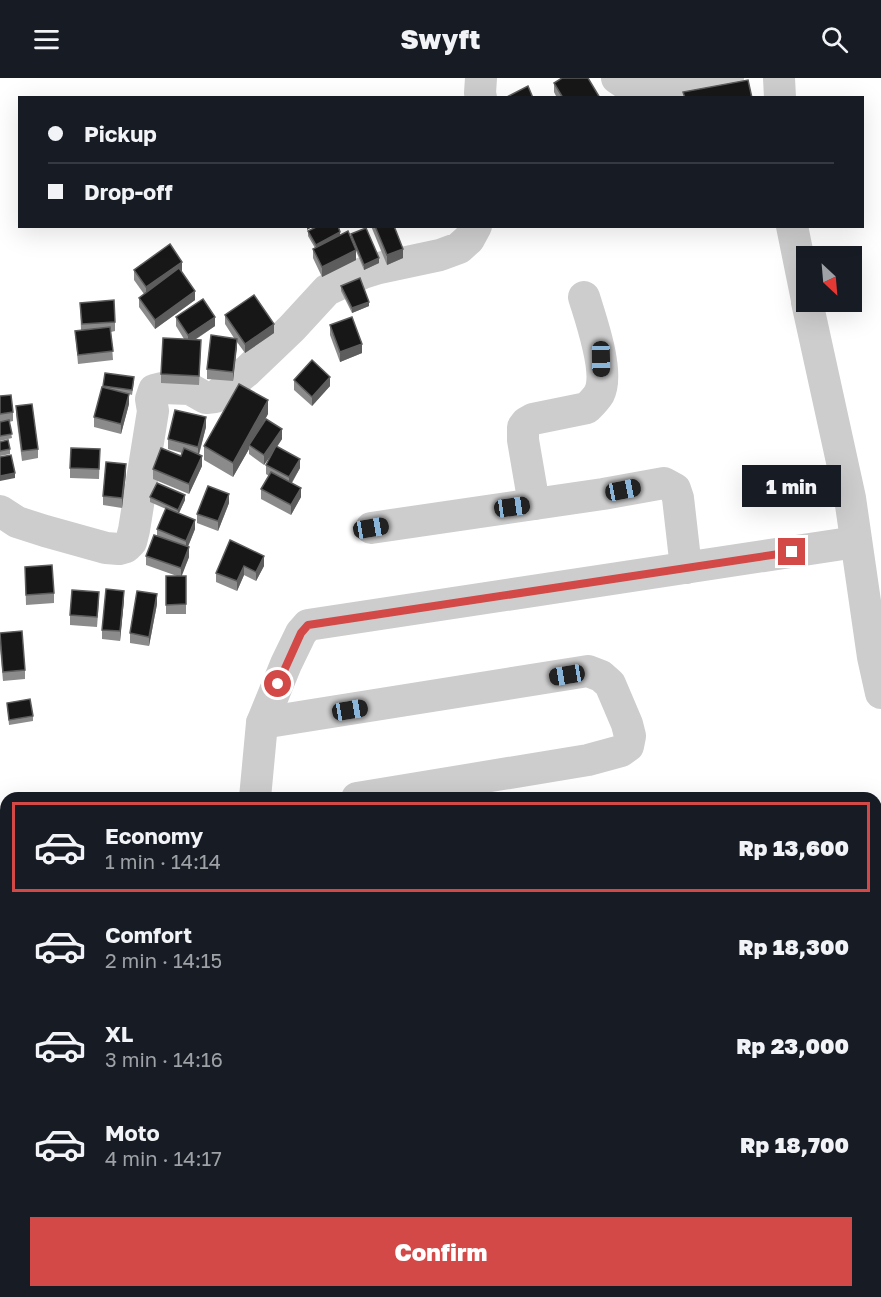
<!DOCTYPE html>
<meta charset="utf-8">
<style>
:root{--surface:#171b24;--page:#242831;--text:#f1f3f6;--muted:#9ea1a6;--line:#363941;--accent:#d24947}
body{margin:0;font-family:"Golos Text",sans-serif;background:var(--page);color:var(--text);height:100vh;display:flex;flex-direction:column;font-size:22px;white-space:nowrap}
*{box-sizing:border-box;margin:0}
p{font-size:20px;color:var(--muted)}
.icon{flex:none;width:33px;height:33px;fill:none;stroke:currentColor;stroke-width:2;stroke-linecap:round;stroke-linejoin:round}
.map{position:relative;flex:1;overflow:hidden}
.side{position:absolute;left:0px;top:714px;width:882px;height:506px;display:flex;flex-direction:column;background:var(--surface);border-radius:18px 18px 0 0;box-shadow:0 6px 24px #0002}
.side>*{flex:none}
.top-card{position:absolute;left:18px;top:18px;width:846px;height:132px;border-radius:0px;box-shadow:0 6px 24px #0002;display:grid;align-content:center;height:132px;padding:0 30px;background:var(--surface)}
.needle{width:39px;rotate:154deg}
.tools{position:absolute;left:796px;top:168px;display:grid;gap:12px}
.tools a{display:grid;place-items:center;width:66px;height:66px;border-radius:0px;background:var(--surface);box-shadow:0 6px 24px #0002;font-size:30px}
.end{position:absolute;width:27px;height:27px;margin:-14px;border:8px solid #d24947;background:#fff;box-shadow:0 0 0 3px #fff}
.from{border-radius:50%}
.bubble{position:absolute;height:42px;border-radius:0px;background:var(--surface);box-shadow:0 6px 24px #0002;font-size:20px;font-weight:800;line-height:42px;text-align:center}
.car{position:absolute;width:18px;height:36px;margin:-18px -9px;border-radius:8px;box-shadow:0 0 4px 2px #0007;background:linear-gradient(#222 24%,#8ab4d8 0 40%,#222 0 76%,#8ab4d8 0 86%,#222 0)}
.top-card b{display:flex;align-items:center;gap:21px;height:57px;font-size:22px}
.top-card b+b{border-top:2px solid var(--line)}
.top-card i{width:15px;height:15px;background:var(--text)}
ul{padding:10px 0 0;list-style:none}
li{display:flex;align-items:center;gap:18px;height:90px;margin:0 12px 9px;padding:0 18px;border:3px solid transparent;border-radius:0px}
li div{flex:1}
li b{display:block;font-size:22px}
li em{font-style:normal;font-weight:800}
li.current{border-color:var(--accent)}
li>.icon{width:54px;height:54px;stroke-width:1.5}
.cta{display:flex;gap:12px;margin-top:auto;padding:12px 30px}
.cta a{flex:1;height:69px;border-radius:0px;background:var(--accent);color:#fff;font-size:24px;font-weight:800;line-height:69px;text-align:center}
header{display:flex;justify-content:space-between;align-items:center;height:78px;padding:0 30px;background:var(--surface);font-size:27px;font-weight:800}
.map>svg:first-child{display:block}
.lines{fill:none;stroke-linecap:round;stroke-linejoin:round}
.minor{stroke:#cdcdcd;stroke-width:32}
.wall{fill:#8b8b8b}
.shaded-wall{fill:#5d5d5d}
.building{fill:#171717;stroke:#5d5d5d;stroke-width:1.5}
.route{stroke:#d24947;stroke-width:8}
</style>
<header><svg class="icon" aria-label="menu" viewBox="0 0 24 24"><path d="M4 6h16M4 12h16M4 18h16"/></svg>Swyft<svg class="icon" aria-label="search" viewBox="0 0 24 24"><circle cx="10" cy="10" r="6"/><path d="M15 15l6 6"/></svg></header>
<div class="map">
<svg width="881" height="1219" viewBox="0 0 881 1219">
<rect width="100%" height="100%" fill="#fff"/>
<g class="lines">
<!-- minor -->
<g class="minor">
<path d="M 481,0 L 480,15 L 481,20"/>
<path d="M 617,0 L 642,17 L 690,9 L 728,0"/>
<path d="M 779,0 L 780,20"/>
<path d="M 792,148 L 807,222"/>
<path d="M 807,224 L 850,420 L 873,579 L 881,615"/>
<path d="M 534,426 L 523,362 L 523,349 L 526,345 L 533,341 L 587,330 C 591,326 596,321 599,316 C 610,295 591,242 584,219"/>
<path d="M 0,433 L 17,444 L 45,453 L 106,470 L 119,471 L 126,469 L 131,464 L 134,452 L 153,333 L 151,321 L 154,312 L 162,310 L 190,311 L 206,320 L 215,319 L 247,293 L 292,250 L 327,212 L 363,195 L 379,190 L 440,177 L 459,170 L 469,161 L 476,148"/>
<path d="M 371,450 L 603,416 L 664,405 L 675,411 L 678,420 L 686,490"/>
<path d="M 262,645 L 588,593 L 601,598 L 610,606 L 627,646 L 630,658 L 628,668 L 621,673 L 588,682 L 357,720"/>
<path d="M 255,720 L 262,645 L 286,586 L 301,555 L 308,547 L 856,464"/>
<path d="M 0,928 L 6,926"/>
<path d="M 0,1014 L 6,1012"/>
<path d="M 580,1214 L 583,1219"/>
<path d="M 251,1219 L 249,1215 L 252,1214"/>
<path d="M 466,1219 L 480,1214"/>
<path d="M 682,1219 L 695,1214"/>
</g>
</g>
<!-- wall -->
<g class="wall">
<path d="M 554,5 L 600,20 L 557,20 L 554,14 Z"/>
<path d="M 371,148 L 394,148 L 403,180 L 387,187 Z"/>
<path d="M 308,153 L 340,157 L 351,159 L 351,156 L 379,185 L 364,192 L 356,173 L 356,182 L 322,199 L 313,180 L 313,171 L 315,170 L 308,158 Z"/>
<path d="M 134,192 L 182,193 L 181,194 L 195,222 L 155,251 L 139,229 L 139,220 L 144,216 L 134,202 Z"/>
<path d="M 341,208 L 369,228 L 352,235 L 341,213 Z"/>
<path d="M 80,225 L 115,244 L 115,253 L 111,254 L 113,282 L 78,286 L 75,253 L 81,252 Z"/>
<path d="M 225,237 L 274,255 L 245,275 L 237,264 L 233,303 L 207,301 L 207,291 L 234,260 L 225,246 Z"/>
<path d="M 176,239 L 215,248 L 195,262 L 201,271 L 199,307 L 161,305 L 161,296 L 184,261 L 176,248 Z"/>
<path d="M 330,247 L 362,275 L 340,284 L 330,257 Z"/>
<path d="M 105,295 L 134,304 L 132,317 L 129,316 L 129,326 L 121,356 L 94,349 L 94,339 L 103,309 Z"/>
<path d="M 294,302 L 330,308 L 312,328 L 294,312 Z"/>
<path d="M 0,318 L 13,334 L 13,343 L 9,344 L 12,360 L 0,363 Z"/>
<path d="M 16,328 L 38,371 L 38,380 L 22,383 L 16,337 Z"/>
<path d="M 268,336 L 262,347 L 282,361 L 277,369 L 300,390 L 292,405 L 301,419 L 291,437 L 261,421 L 261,411 L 269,398 L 266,396 L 266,387 L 274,373 L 264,387 L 249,376 L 249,371 L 233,399 L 204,382 L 204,368 Z"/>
<path d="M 206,349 L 199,377 L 202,388 L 189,416 L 153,401 L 153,391 L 181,378 L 182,375 L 168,371 L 168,361 Z"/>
<path d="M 0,364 L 10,371 L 10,376 L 0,378 Z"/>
<path d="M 100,371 L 99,401 L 70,400 L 70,390 Z"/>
<path d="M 126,396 L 122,430 L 103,427 L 103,418 Z"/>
<path d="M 150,419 L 185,422 L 179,435 L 195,451 L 188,469 L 189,479 L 181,498 L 186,498 L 186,536 L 166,536 L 166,498 L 177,498 L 146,487 L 146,478 L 157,458 L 157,451 L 166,431 L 150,424 Z"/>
<path d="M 229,425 L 218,453 L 197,445 L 197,436 Z"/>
<path d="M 264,478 L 264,488 L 256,503 L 244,497 L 237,513 L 216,504 L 216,495 Z"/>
<path d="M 25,489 L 54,515 L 54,525 L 26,527 Z"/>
<path d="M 124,522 L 120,563 L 102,561 L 102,552 Z"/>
<path d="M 99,523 L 97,549 L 70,547 L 70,537 Z"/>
<path d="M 157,526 L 149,568 L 130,565 L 130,555 Z"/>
<path d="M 0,555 L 25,592 L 25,601 L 3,603 L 0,571 Z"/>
<path d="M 7,625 L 33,638 L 33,643 L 9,647 Z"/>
</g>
<!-- shaded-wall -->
<g class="shaded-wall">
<path d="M 307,148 L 314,148 L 307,152 Z"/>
<path d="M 340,154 L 340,159 L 316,172 L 316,167 Z"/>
<path d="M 403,171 L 403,180 L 387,187 L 387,177 Z"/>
<path d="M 356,172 L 356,182 L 322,199 L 322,189 Z"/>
<path d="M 379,180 L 379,185 L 364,192 L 364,187 Z"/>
<path d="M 182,184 L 182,193 L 146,219 L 146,209 Z"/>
<path d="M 195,213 L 195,222 L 155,251 L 155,242 Z"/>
<path d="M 369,224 L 369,228 L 352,235 L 352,230 Z"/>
<path d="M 215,239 L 215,248 L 188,266 L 188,257 Z"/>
<path d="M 274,246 L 274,255 L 245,275 L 245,266 Z"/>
<path d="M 237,261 L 237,270 L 233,303 L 233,294 Z"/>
<path d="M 362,266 L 362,275 L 340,284 L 340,274 Z"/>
<path d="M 330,299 L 330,308 L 312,328 L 312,319 Z"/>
<path d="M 129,316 L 129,326 L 121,356 L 121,346 Z"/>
<path d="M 268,322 L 268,336 L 250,368 L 249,367 L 249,371 L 233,399 L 233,385 Z"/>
<path d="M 206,339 L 206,349 L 198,379 L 198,369 Z"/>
<path d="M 282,351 L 282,361 L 264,387 L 264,377 Z"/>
<path d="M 202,378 L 202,388 L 189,416 L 189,406 Z"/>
<path d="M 300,381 L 300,390 L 289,409 L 289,399 Z"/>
<path d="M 126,386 L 126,396 L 122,430 L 122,420 Z"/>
<path d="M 15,395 L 15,400 L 0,403 L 0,398 Z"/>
<path d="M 301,410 L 301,419 L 291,437 L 291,427 Z"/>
<path d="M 229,416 L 229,425 L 218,453 L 218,443 Z"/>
<path d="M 185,417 L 185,422 L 178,437 L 178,432 Z"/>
<path d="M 195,442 L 195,451 L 186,473 L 186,463 Z"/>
<path d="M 189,469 L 189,479 L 181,500 L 181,490 Z"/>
<path d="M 264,478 L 264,488 L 256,503 L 256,494 Z"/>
<path d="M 244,488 L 244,497 L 237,513 L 237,503 Z"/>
<path d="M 124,513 L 124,522 L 120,563 L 120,553 Z"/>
<path d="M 157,516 L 157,526 L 149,568 L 149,559 Z"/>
<path d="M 881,1020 L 881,1034 L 876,1036 L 876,1022 Z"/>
</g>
<!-- building -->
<g class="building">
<path d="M 562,0 L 588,0 L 600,20 L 563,20 L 554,5 Z"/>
<path d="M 748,2 L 752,20 L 685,20 L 683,14 Z"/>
<path d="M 528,8 L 533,20 L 505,20 Z"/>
<path d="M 318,148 L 338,148 L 340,154 L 316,167 L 308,153 Z"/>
<path d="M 375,148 L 394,148 L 403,171 L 387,177 Z"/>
<path d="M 366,150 L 379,180 L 364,187 L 351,156 Z"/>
<path d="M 348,153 L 356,172 L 322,189 L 313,171 Z"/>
<path d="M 170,166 L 182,184 L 146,209 L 134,192 Z"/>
<path d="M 179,190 L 195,213 L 155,242 L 139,220 Z"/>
<path d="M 360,200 L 369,224 L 352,230 L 341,208 Z"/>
<path d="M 254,217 L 274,246 L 245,266 L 225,237 Z"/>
<path d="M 203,221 L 215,239 L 188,257 L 176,239 Z"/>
<path d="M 114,222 L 115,244 L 82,246 L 80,225 Z"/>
<path d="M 352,239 L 362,266 L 340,274 L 330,247 Z"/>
<path d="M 110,249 L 113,273 L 78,277 L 75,253 Z"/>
<path d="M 211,257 L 237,261 L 233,294 L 207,291 Z"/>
<path d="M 163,260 L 201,262 L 199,298 L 161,296 Z"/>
<path d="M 312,282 L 330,299 L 312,319 L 294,302 Z"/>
<path d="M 105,295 L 134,299 L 132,312 L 103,308 Z"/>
<path d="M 239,306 L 268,322 L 233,385 L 204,368 Z"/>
<path d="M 102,309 L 129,316 L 121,346 L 94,339 Z"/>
<path d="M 11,317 L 13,334 L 0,336 L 0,318 Z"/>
<path d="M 32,326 L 38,371 L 22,373 L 16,328 Z"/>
<path d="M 175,332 L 206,339 L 198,369 L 168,361 Z"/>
<path d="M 266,341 L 282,351 L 264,377 L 249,367 Z"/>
<path d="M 9,342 L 12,356 L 0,358 L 0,344 Z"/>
<path d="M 8,362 L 10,371 L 0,373 L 0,364 Z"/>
<path d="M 276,368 L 300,381 L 289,399 L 266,387 Z"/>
<path d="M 71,370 L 100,371 L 99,391 L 70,390 Z"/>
<path d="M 161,370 L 181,378 L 184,370 L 202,378 L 189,406 L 153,391 Z"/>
<path d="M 11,377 L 15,395 L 0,398 L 0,379 Z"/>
<path d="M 106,384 L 126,386 L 122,420 L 103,418 Z"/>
<path d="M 271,394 L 301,410 L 291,427 L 261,411 Z"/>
<path d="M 157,405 L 185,417 L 178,432 L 150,419 Z"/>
<path d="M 208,408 L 229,416 L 218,443 L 197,436 Z"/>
<path d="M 166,430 L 195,442 L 186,463 L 157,451 Z"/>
<path d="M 154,457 L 189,469 L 181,490 L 146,478 Z"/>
<path d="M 230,462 L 264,478 L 256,494 L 244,488 L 237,503 L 216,495 Z"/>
<path d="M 52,487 L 54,515 L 26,517 L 25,489 Z"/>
<path d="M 166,498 L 186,498 L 186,526 L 166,527 Z"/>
<path d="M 106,511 L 124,513 L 120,553 L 102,552 Z"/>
<path d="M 72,512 L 99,514 L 97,539 L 70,537 Z"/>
<path d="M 137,513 L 157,516 L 149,559 L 130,555 Z"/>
<path d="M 22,553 L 25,592 L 3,594 L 0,555 Z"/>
<path d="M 30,621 L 33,638 L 9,642 L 7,625 Z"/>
<path d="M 881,986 L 881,1020 L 876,1022 L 876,988 Z"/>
</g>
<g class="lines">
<!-- route -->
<path class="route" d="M 278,606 L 301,555 L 308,547 L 792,474"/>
</g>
</svg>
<div class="tools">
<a><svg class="needle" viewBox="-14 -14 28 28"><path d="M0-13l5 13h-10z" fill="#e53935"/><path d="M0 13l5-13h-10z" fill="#9ea1a6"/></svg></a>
</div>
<i class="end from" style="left:278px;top:606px"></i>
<i class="end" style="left:792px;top:474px"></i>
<div class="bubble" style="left:742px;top:387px;width:99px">1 min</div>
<i class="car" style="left:601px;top:281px;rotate:179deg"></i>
<i class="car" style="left:623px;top:412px;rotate:79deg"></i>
<i class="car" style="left:512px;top:429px;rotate:82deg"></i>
<i class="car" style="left:371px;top:450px;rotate:81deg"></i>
<i class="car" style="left:567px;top:597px;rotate:261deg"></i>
<i class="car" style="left:350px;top:632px;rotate:81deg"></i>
<div class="top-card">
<b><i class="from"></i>Pickup</b>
<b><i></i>Drop-off</b>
</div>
<section class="side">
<ul>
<li class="current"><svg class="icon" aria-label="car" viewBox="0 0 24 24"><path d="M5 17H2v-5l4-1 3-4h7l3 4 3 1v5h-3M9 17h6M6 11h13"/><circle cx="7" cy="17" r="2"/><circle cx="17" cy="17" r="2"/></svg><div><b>Economy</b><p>1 min · 14:14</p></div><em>Rp 13,600</em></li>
<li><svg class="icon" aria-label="car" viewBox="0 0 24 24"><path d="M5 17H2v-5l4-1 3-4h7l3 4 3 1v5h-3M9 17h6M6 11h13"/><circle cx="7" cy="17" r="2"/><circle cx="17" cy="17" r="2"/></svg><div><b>Comfort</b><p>2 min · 14:15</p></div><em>Rp 18,300</em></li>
<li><svg class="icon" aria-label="car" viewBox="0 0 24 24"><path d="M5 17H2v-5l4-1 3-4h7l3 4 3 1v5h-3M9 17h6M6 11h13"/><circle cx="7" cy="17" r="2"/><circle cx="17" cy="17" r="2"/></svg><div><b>XL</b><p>3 min · 14:16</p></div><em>Rp 23,000</em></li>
<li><svg class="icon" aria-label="car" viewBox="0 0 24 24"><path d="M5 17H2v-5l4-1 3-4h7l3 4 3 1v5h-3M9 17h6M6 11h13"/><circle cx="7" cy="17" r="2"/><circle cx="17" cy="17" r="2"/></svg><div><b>Moto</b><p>4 min · 14:17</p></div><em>Rp 18,700</em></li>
</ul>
<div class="cta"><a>Confirm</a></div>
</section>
</div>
